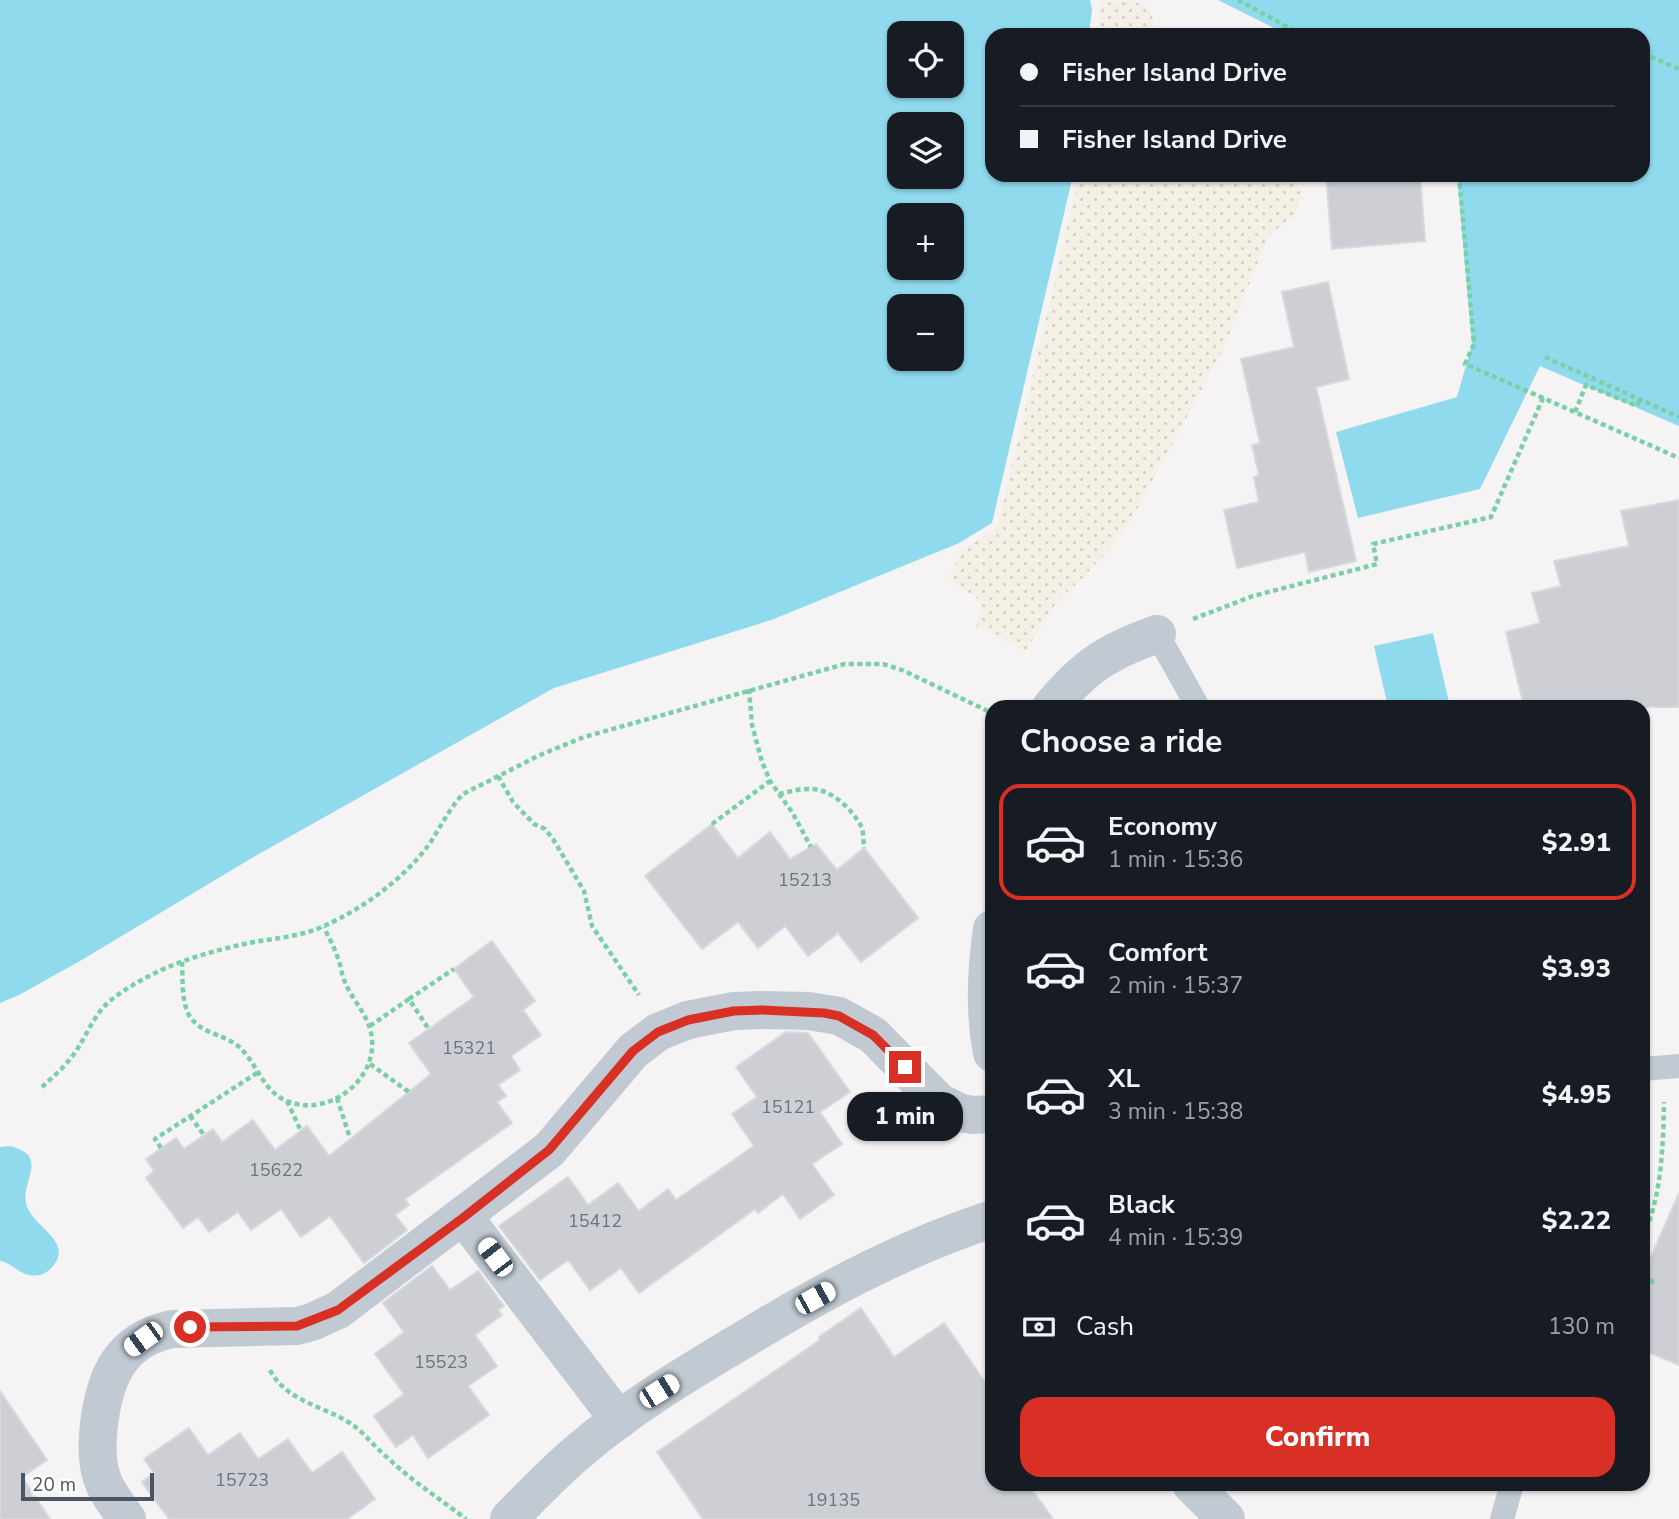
<!DOCTYPE html>
<meta charset="utf-8">
<style>
:root{--surface:#171b24;--page:#242831;--text:#f1f3f6;--muted:#9ea1a6;--line:#363941;--accent:#d93025}
body{margin:0;font-family:"Nunito Sans",sans-serif;background:var(--page);color:var(--text);height:100vh;display:flex;flex-direction:column;font-size:26px;white-space:nowrap}
*{box-sizing:border-box;margin:0}
p{font-size:23px;color:var(--muted)}
.icon{flex:none;width:38px;height:38px;fill:none;stroke:currentColor;stroke-width:2;stroke-linecap:round;stroke-linejoin:round}
.map{position:relative;flex:1;overflow:hidden}
.drawer{position:absolute;left:985px;top:700px;width:665px;height:791px;display:flex;flex-direction:column;background:var(--surface);border-radius:21px;box-shadow:0 2px 5px #0004}
.drawer>*{flex:none}
.hud{position:absolute;left:985px;top:28px;width:665px;height:154px;border-radius:21px;box-shadow:0 2px 5px #0004;display:grid;align-content:center;height:154px;padding:0 35px;background:var(--surface)}
.fabs{position:absolute;left:887px;top:21px;display:grid;gap:14px}
.fabs a{display:grid;place-items:center;width:77px;height:77px;border-radius:14px;background:var(--surface);box-shadow:0 2px 5px #0004;font-size:35px}
.scale{position:absolute;left:21px;bottom:18px;width:133px;box-sizing:border-box;padding-left:7px;border:4px solid #4a5661;border-top:0;font-size:19px;line-height:24px;white-space:nowrap;color:#4a5661;-webkit-text-stroke:5px #fff;paint-order:stroke}
.end{position:absolute;width:32px;height:32px;margin:-16px;border:9px solid #d93025;background:#fff;box-shadow:0 0 0 4px #fff}
.from{border-radius:50%}
.bubble{position:absolute;height:49px;border-radius:21px;background:var(--surface);box-shadow:0 2px 5px #0004;font-size:23px;font-weight:800;line-height:49px;text-align:center}
.car{position:absolute;width:21px;height:42px;margin:-21px -10px;border-radius:9px;box-shadow:0 0 5px 2px #0007;background:linear-gradient(#fff 24%,#345 0 40%,#fff 0 76%,#345 0 86%,#fff 0)}
.hud b{display:flex;align-items:center;gap:24px;height:66px;font-size:26px}
.hud b+b{border-top:2px solid var(--line)}
.hud i{width:18px;height:18px;background:var(--text)}
ul{padding:0;list-style:none}
li{display:flex;align-items:center;gap:21px;height:116px;margin:0 14px 10px;padding:0 21px;border:4px solid transparent;border-radius:21px}
li div{flex:1}
li b{display:block;font-size:26px}
li em{font-style:normal;font-weight:800}
li.on{border-color:var(--accent)}
li>.icon{width:63px;height:63px;stroke-width:1.5}
h2{padding:0 35px;font-size:32px;line-height:84px}
.pay{display:flex;align-items:center;gap:18px;height:77px;padding:0 35px;font-size:26px}
.pay p{margin-inline-start:auto}
.cta{display:flex;gap:14px;margin-top:auto;padding:14px 35px}
.cta a{flex:1;height:80px;border-radius:21px;background:var(--accent);color:#fff;font-size:28px;font-weight:800;line-height:80px;text-align:center}
.map>svg:first-child{display:block}
.sand{fill:url(#sand-dots)}
.water{fill:#90daee;fill-rule:evenodd}
.building{fill:#cdcfd5;stroke:#d7d9de;stroke-width:2}
.lines{fill:none;stroke-linecap:round;stroke-linejoin:round}
.path{stroke:#7ad0a6;stroke-width:4.5;stroke-dasharray:5 3.5;stroke-linecap:butt}
.lane{stroke:#c1cad2;stroke-width:24}
.street{stroke:#c1cad2;stroke-width:38}
.route{stroke:#d93025;stroke-width:9}
.labels{text-anchor:middle;dominant-baseline:central;stroke-width:6;stroke-linejoin:round;paint-order:stroke}
.number-label{font-size:18px;fill:#6b747e}
</style>
<div class="map">
<svg width="1679" height="1519" viewBox="0 0 1679 1519">
<defs>
<pattern id="sand-dots" width="8" height="8" patternUnits="userSpaceOnUse" patternTransform="scale(1.75)"><rect width="8" height="8" fill="#f5f0e5"/><path d="M2 2h.1M6 6h.1" fill="none" stroke="#d4d0c7" stroke-width="1.8" stroke-linecap="round"/></pattern>
</defs>
<rect width="100%" height="100%" fill="#f5f3f3"/>
<!-- sand -->
<g class="sand">
<path d="M 1134,1 L 1150,9 L 1155,29 L 1167,35 L 1097,35 L 1100,3 Z"/>
<path d="M 1079,175 L 1282,175 L 1303,191 L 1294,217 L 1269,235 L 1223,350 L 1125,531 L 1083,578 L 1058,600 L 1025,652 L 989,630 L 976,626 L 981,601 L 949,579 L 962,551 L 998,527 Z"/>
</g>
<!-- water -->
<g class="water">
<path d="M 0,0 L 1090,0 L 1092,10 L 1089,35 L 992,35 L 992,175 L 1073,175 L 992,523 L 959,543 L 774,619 L 554,688 L 257,855 L 80,961 L 19,995 L 0,1003 ZM 900,33 L 952,33 L 952,86 L 900,86 ZM 900,124 L 952,124 L 952,177 L 900,177 ZM 900,215 L 952,215 L 952,268 L 900,268 ZM 900,306 L 952,306 L 952,359 L 900,359 Z"/>
<path d="M 1218,0 L 1679,0 L 1679,426 L 1540,366 L 1480,489 L 1358,518 L 1336,432 L 1457,397 L 1472,344 L 1457,175 L 1643,175 L 1643,35 L 1288,35 Z"/>
<path d="M 1433,633 L 1450,707 L 1388,707 L 1374,646 Z"/>
<path d="M 10,1146 C 50,1156 21,1180 26,1203 C 31,1227 74,1240 53,1266 C 47,1274 38,1277 29,1275 C 18,1273 12,1263 0,1261 L 0,1147 Z"/>
</g>
<!-- building -->
<g class="building">
<path d="M 1326,175 L 1420,175 L 1425,241 L 1332,249 Z"/>
<path d="M 1328,282 L 1349,379 L 1316,387 L 1356,561 L 1309,572 L 1305,552 L 1237,568 L 1224,510 L 1259,502 L 1254,477 L 1259,475 L 1252,445 L 1260,443 L 1241,359 L 1294,347 L 1282,292 Z"/>
<path d="M 1679,500 L 1679,707 L 1524,707 L 1506,632 L 1540,623 L 1532,593 L 1561,586 L 1554,561 L 1629,546 L 1621,511 Z"/>
<path d="M 712,824 L 738,858 L 770,832 L 790,859 L 816,844 L 837,870 L 864,848 L 918,918 L 861,962 L 838,933 L 808,956 L 785,926 L 758,948 L 738,922 L 702,949 L 645,876 Z"/>
<path d="M 492,941 L 535,1001 L 523,1010 L 541,1035 L 511,1056 L 520,1070 L 498,1085 L 506,1096 L 497,1102 L 512,1123 L 405,1199 L 409,1205 L 395,1215 L 407,1230 L 364,1263 L 330,1216 L 301,1237 L 281,1209 L 251,1230 L 238,1212 L 209,1232 L 198,1217 L 183,1228 L 146,1178 L 154,1171 L 146,1159 L 176,1138 L 184,1149 L 213,1129 L 222,1142 L 253,1120 L 275,1150 L 307,1126 L 329,1156 L 431,1074 L 409,1043 L 474,997 L 454,969 Z"/>
<path d="M 786,1032 L 808,1033 L 850,1092 L 820,1112 L 842,1144 L 812,1164 L 834,1195 L 800,1219 L 783,1194 L 758,1213 L 755,1209 L 639,1293 L 621,1268 L 590,1290 L 568,1260 L 540,1280 L 499,1226 L 568,1177 L 588,1205 L 618,1183 L 639,1211 L 668,1189 L 676,1200 L 754,1146 L 732,1114 L 757,1097 L 736,1067 Z"/>
<path d="M 1679,1193 L 1679,1365 L 1643,1350 L 1643,1275 Z"/>
<path d="M 432,1266 L 450,1290 L 478,1271 L 504,1306 L 498,1310 L 502,1315 L 475,1335 L 497,1366 L 468,1386 L 489,1415 L 428,1458 L 413,1435 L 396,1447 L 374,1416 L 404,1394 L 375,1354 L 404,1332 L 383,1303 Z"/>
<path d="M 861,1308 L 894,1357 L 944,1323 L 992,1392 L 992,1484 L 1028,1484 L 1053,1519 L 703,1519 L 657,1452 L 820,1340 L 819,1337 Z"/>
<path d="M 0,1391 L 47,1460 L 22,1477 L 50,1519 L 0,1519 Z"/>
<path d="M 189,1428 L 208,1455 L 240,1433 L 258,1459 L 288,1439 L 312,1473 L 342,1452 L 375,1499 L 347,1519 L 169,1519 L 142,1482 L 154,1473 L 144,1459 Z"/>
</g>
<g class="lines">
<!-- path -->
<g class="path">
<path d="M 1238,0 L 1302,35"/>
<path d="M 1643,53 L 1679,69"/>
<path d="M 1459,175 L 1474,344 L 1465,364 L 1543,398"/>
<path d="M 1545,357 L 1679,417"/>
<path d="M 1575,412 L 1586,385 L 1637,406 L 1640,400"/>
<path d="M 1193,619 L 1253,596 L 1377,564 L 1373,544 L 1491,517 L 1543,398 L 1679,458"/>
<path d="M 749,689 L 752,725 L 762,762 L 770,781 L 792,812 L 811,847"/>
<path d="M 498,776 L 513,802 L 534,824 L 545,829 L 553,839 L 584,891 L 592,926 L 639,995"/>
<path d="M 779,794 C 792,791 806,787 819,790 C 836,794 853,811 861,826 C 864,832 863,841 864,848"/>
<path d="M 712,824 L 770,781"/>
<path d="M 182,962 C 183,978 181,1000 189,1015 C 200,1034 222,1033 238,1046 C 257,1062 262,1091 287,1101 C 328,1118 376,1081 372,1039 C 370,1016 353,1002 345,982 C 341,974 341,964 337,956 C 334,946 328,937 324,927"/>
<path d="M 409,999 L 454,969"/>
<path d="M 370,1026 L 409,999 L 428,1028"/>
<path d="M 370,1064 L 409,1092"/>
<path d="M 42,1087 C 55,1075 69,1063 78,1048 C 88,1032 96,1012 111,1000 C 152,968 204,952 254,942 C 277,938 304,936 326,925 C 364,908 406,877 430,843 C 441,826 449,809 463,794 L 540,755 L 584,737 L 845,664 L 883,664 L 902,670 L 992,713"/>
<path d="M 337,1098 L 350,1138"/>
<path d="M 287,1101 L 301,1131"/>
<path d="M 190,1116 L 204,1135"/>
<path d="M 161,1148 L 155,1139 L 257,1073"/>
<path d="M 1643,1237 C 1662,1195 1663,1147 1664,1102"/>
<path d="M 1643,1275 L 1657,1285"/>
<path d="M 270,1370 C 285,1399 318,1405 345,1420 C 363,1430 373,1446 389,1459 C 412,1481 440,1499 466,1519"/>
</g>
<!-- lane -->
<g class="lane">
<path d="M 1157,634 L 1198,707"/>
<path d="M 1643,1069 L 1679,1066"/>
<path d="M 1502,1519 L 1512,1484"/>
</g>
<!-- street -->
<g class="street">
<path d="M 1051,707 C 1085,666 1107,652 1157,634"/>
<path d="M 992,929 C 986,970 984,1012 992,1053"/>
<path d="M 464,1217 L 619,1420"/>
<path d="M 1191,1484 L 1226,1519"/>
<path d="M 127,1519 C 118,1506 107,1494 102,1478 C 96,1461 97,1441 99,1424 C 105,1376 120,1340 172,1329 L 297,1326 L 312,1322 L 338,1310 L 549,1150 L 633,1051 L 658,1032 L 688,1020 L 734,1011 L 762,1010 L 809,1011 L 839,1016 L 873,1035 L 939,1102 L 961,1113 L 973,1115 L 992,1114"/>
<path d="M 509,1519 C 531,1496 553,1473 578,1452 C 632,1405 696,1368 758,1331 C 833,1286 909,1246 992,1219"/>
</g>
</g>
<g class="lines">
<!-- route -->
<path class="route" d="M 190,1327 L 297,1326 L 338,1310 L 464,1217 L 549,1150 L 633,1051 L 658,1032 L 688,1020 L 734,1011 L 762,1010 L 824,1013 L 839,1016 L 873,1035 L 905,1067"/>
</g>
<g class="labels">
<!-- number labels -->
<g class="number-label">
<text x="805" y="880">15213</text>
<text x="469" y="1048">15321</text>
<text x="788" y="1107">15121</text>
<text x="276" y="1170">15622</text>
<text x="595" y="1221">15412</text>
<text x="441" y="1362">15523</text>
<text x="242" y="1480">15723</text>
<text x="833" y="1500">19135</text>
</g>
</g>
</svg>
<div class="fabs">
<a><svg class="icon" aria-label="locate" viewBox="0 0 24 24"><circle cx="12" cy="12" r="6"/><path d="M12 2v4M12 18v4M2 12h4M18 12h4"/></svg></a>
<a><svg class="icon" aria-label="layers" viewBox="0 0 24 24"><path d="M12 4l9 5-9 5-9-5zM3 14l9 5 9-5"/></svg></a>
<a>+</a>
<a>−</a>
</div>
<div class="scale">20 m</div>
<i class="end from" style="left:190px;top:1327px"></i>
<i class="end" style="left:905px;top:1067px"></i>
<div class="bubble" style="left:847px;top:1092px;width:116px">1 min</div>
<i class="car" style="left:495px;top:1257px;rotate:323deg"></i>
<i class="car" style="left:815px;top:1298px;rotate:61deg"></i>
<i class="car" style="left:143px;top:1339px;rotate:234deg"></i>
<i class="car" style="left:659px;top:1391px;rotate:58deg"></i>
<div class="hud">
<b><i class="from"></i>Fisher Island Drive</b>
<b><i></i>Fisher Island Drive</b>
</div>
<section class="drawer">
<h2>Choose a ride</h2>
<ul>
<li class="on"><svg class="icon" aria-label="car" viewBox="0 0 24 24"><path d="M5 17H2v-5l4-1 3-4h7l3 4 3 1v5h-3M9 17h6M6 11h13"/><circle cx="7" cy="17" r="2"/><circle cx="17" cy="17" r="2"/></svg><div><b>Economy</b><p>1 min · 15:36</p></div><em>$2.91</em></li>
<li><svg class="icon" aria-label="car" viewBox="0 0 24 24"><path d="M5 17H2v-5l4-1 3-4h7l3 4 3 1v5h-3M9 17h6M6 11h13"/><circle cx="7" cy="17" r="2"/><circle cx="17" cy="17" r="2"/></svg><div><b>Comfort</b><p>2 min · 15:37</p></div><em>$3.93</em></li>
<li><svg class="icon" aria-label="car" viewBox="0 0 24 24"><path d="M5 17H2v-5l4-1 3-4h7l3 4 3 1v5h-3M9 17h6M6 11h13"/><circle cx="7" cy="17" r="2"/><circle cx="17" cy="17" r="2"/></svg><div><b>XL</b><p>3 min · 15:38</p></div><em>$4.95</em></li>
<li><svg class="icon" aria-label="car" viewBox="0 0 24 24"><path d="M5 17H2v-5l4-1 3-4h7l3 4 3 1v5h-3M9 17h6M6 11h13"/><circle cx="7" cy="17" r="2"/><circle cx="17" cy="17" r="2"/></svg><div><b>Black</b><p>4 min · 15:39</p></div><em>$2.22</em></li>
</ul>
<div class="pay"><svg class="icon" aria-label="cash" viewBox="0 0 24 24"><path d="M3 7h18v10H3z"/><circle cx="12" cy="12" r="2"/></svg>Cash<p>130 m</p></div>
<div class="cta"><a>Confirm</a></div>
</section>
</div>
